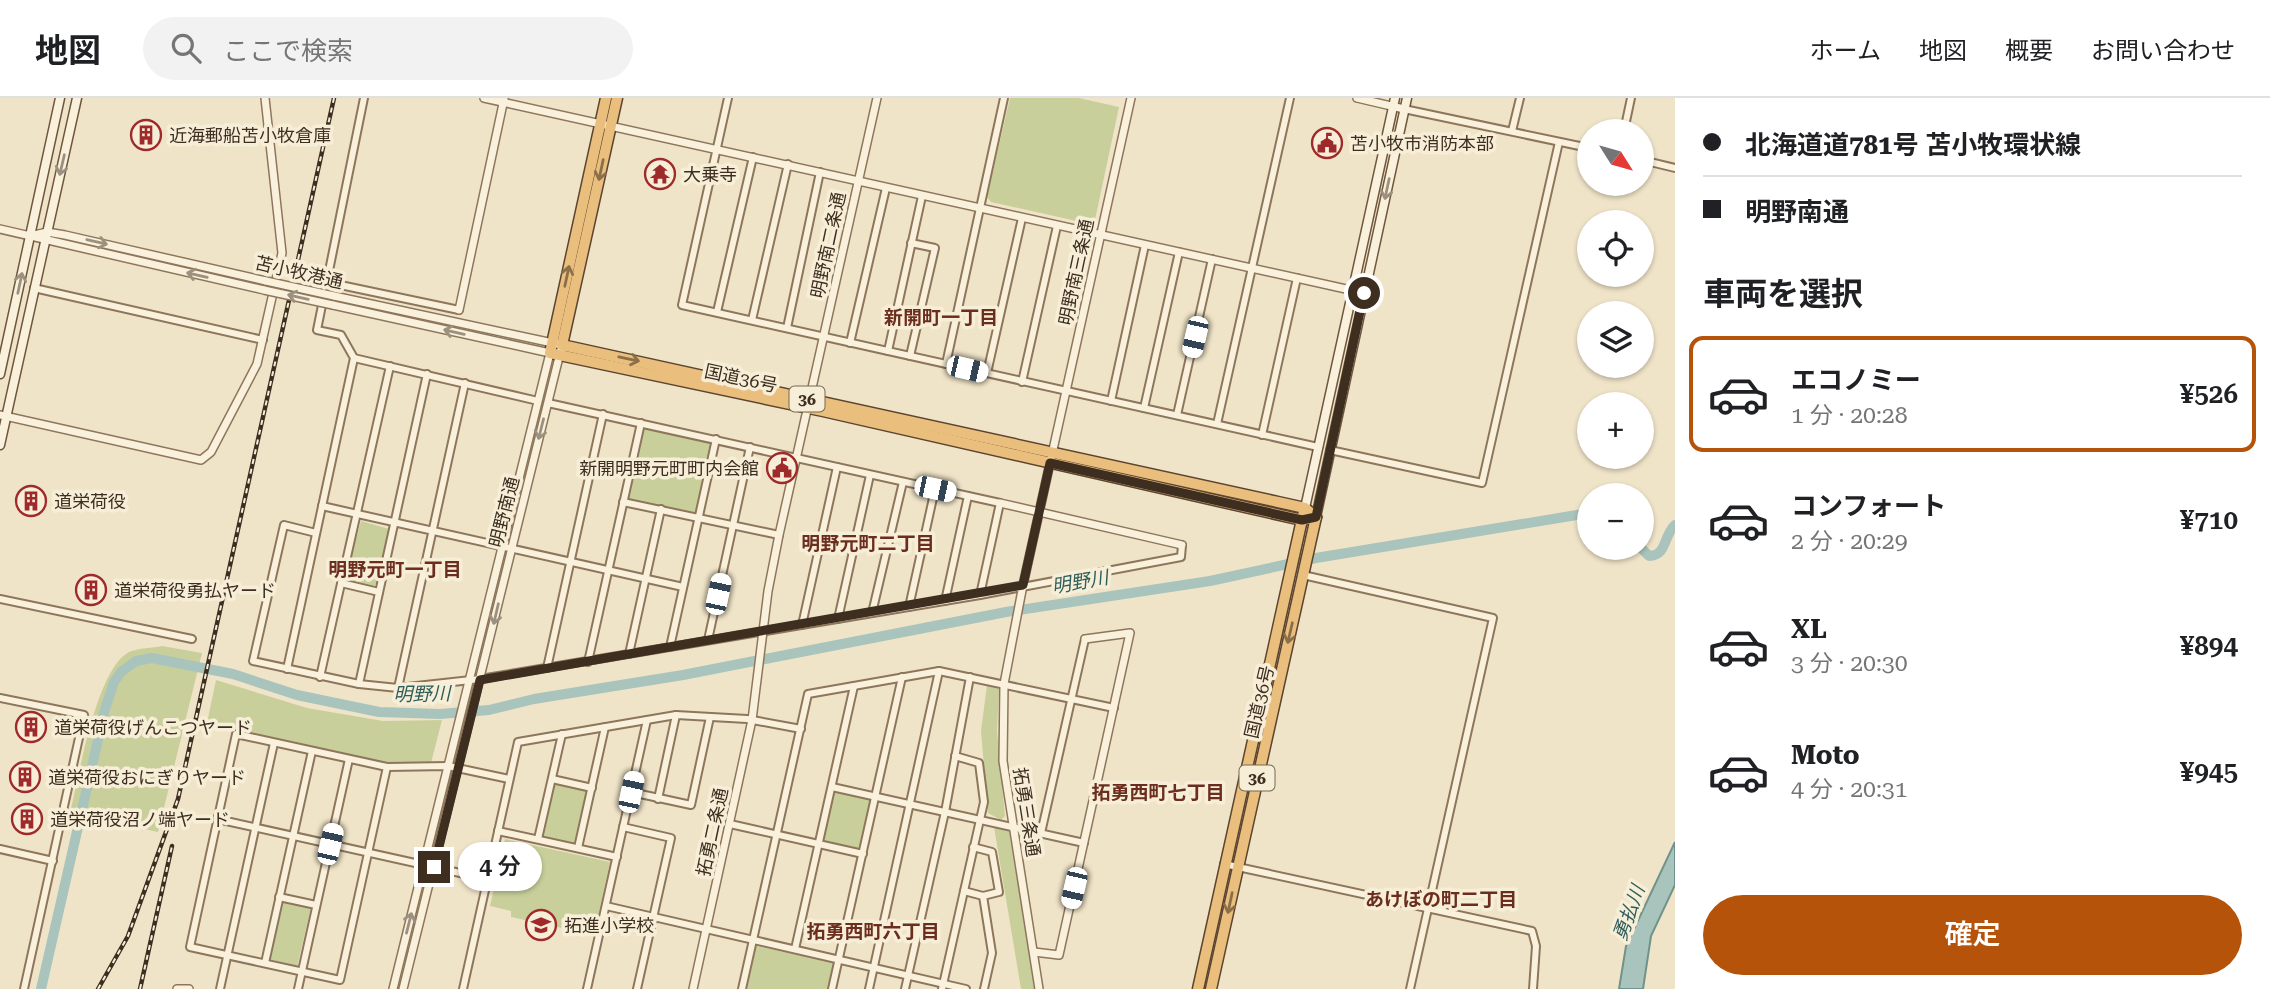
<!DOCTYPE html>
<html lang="ja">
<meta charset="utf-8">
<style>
:root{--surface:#fff;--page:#f2f2f2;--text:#202124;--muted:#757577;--line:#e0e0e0;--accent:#b45309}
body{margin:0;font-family:"Roboto Serif","Noto Sans JP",serif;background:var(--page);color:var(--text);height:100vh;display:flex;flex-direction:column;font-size:26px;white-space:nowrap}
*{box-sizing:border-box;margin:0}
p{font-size:23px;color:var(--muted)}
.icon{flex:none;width:38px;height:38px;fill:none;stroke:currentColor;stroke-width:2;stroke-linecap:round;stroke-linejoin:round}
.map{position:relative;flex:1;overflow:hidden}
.drawer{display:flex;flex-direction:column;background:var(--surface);width:595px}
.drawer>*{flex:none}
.guide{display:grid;align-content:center;height:154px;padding:0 28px;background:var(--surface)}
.needle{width:46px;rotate:127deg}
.controls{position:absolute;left:1577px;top:21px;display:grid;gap:14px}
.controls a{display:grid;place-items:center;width:77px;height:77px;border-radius:50%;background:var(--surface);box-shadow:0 2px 5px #0004;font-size:35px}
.end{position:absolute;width:32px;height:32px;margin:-16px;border:9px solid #3d2e20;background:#fff;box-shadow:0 0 0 4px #fff}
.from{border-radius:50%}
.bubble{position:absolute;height:49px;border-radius:24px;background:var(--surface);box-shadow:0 2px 5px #0004;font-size:23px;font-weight:600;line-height:49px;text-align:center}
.car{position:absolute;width:21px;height:42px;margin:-21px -10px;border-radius:9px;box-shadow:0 0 5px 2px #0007;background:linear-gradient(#fff 24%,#345 0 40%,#fff 0 76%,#345 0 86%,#fff 0)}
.guide b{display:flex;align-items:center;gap:24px;height:66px;font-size:26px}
.guide b+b{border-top:2px solid var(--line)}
.guide i{width:18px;height:18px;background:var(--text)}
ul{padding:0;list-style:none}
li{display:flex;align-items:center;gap:21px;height:116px;margin:0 14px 10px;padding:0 14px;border:4px solid transparent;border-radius:14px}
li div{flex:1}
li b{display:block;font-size:26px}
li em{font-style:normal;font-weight:600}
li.selected{border-color:var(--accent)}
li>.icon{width:63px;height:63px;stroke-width:1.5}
h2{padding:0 28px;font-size:32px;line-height:84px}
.cta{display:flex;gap:14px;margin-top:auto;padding:14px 28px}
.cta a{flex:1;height:80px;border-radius:42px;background:var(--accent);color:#fff;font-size:28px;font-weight:600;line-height:80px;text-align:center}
header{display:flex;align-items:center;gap:42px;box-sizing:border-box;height:98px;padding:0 35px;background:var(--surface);border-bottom:2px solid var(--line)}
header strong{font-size:33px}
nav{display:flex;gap:38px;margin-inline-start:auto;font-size:24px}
.search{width:490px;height:63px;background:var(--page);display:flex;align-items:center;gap:18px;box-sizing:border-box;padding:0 24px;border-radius:38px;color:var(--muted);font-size:26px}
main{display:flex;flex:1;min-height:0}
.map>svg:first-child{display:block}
.green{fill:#c9cf9b}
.water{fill:#a9c4bc;stroke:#6f938a;stroke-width:2}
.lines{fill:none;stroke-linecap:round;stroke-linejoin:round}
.river{stroke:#a9c4bc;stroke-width:10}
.minor-casing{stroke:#8d765c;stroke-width:10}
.tertiary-casing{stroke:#8d765c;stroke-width:10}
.secondary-casing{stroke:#6f573f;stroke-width:11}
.trunk-casing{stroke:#5b4430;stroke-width:13}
.minor{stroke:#faf1dc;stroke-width:6}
.tertiary{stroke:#faf1dc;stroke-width:7}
.secondary{stroke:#faf1dc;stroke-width:8}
.trunk{stroke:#eabe7c;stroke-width:10}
.rail-casing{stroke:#3d2e20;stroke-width:4.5}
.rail{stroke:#f7eed8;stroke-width:2;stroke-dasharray:5;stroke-linecap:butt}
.tertiary-bridge-casing{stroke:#8d765c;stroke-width:10;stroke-linecap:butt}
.tertiary-bridge{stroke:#faf1dc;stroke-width:7}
.oneway{stroke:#9c907e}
.oneway2{stroke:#8b6f49}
.route{stroke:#3d2e20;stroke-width:9}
.labels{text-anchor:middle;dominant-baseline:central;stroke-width:7;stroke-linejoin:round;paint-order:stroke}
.shield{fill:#f7eed8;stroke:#756857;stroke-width:2}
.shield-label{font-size:16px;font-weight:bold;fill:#3d2e20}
.poi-label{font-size:18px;fill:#3d2e20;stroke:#f7eed8;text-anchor:start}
.street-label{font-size:18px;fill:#3d2e20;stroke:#f7eed8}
.neighbourhood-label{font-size:19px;font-weight:bold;fill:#6b2e1e;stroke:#f7eed8}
.water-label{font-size:19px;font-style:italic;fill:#2f5d5a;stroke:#f7eed8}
</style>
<header>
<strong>地図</strong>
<div class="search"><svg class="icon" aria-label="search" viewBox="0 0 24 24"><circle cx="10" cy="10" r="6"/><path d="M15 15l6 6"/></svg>ここで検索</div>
<nav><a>ホーム</a><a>地図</a><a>概要</a><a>お問い合わせ</a></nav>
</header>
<main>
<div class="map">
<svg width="1675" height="891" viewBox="0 0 1675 891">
<rect width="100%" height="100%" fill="#f0e4c8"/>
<!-- green -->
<g class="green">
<path d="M 1010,0 L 1079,0 L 1119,9 L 1095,122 L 1090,126 L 991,104 L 987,99 Z"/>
<path d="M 643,330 L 712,345 L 695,415 L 627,400 Z"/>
<path d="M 361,423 L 389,431 L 376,486 L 373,489 L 345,481 Z"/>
<path d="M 162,548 L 202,555 L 158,734 L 70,715 C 79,679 96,571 129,554 C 138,550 153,550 162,548 Z"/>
<path d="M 216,582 L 307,610 L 383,623 L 442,622 L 431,665 L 386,665 L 207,625 Z"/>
<path d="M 987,587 L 999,589 L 997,633 L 1005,718 L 1001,722 L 988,715 L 981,633 Z"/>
<path d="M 555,684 L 587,691 L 588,695 L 574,746 L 541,738 Z"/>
<path d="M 834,693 L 873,701 L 861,753 L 822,744 Z"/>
<path d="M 994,729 L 1009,732 L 1035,891 L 1021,891 Z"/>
<path d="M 505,741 L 610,764 L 594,837 L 511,819 L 511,813 L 490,808 Z"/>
<path d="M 284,803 L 311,809 L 297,869 L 269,861 Z"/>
<path d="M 756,848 L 835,865 L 829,891 L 747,891 Z"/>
</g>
<!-- water -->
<path class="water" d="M 1675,744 L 1675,787 L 1651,838 L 1643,891 L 1619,891 L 1626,848 Z"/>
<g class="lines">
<!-- river -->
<g class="river">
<path d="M 1642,420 L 1642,441"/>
<path d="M 1641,450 L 1649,458 C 1667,458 1663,438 1675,427"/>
<path d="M 41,891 L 105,611 L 114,584 L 121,574 L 136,563 L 152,560 L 233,576 L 297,597 L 379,614 L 440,616 L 489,612 L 534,601 L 683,577 L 1006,514 L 1210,483 L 1316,460 L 1589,415"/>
</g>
<!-- minor casing -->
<g class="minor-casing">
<g id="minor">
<path d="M 728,0 L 682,207 L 1318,349"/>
<path d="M 1404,11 L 1589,50"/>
<path d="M 1512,33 L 1520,0"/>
<path d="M 1624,33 L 1631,0"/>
<path d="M 1642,62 L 1675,70"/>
<path d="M 326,184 L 459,212"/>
<path d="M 34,190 L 263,242"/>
<path d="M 717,214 L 753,59"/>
<path d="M 752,222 L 788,66"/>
<path d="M 787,230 L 820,74"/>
<path d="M 850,245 L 886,90"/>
<path d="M 888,253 L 922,98"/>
<path d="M 910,258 L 935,150 L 911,145"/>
<path d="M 354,260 L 538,303"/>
<path d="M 946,266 L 1004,0"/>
<path d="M 987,275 L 1022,120"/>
<path d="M 1022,284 L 1057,128"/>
<path d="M 1111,303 L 1145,147"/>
<path d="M 548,305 L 1000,405 L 980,497"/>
<path d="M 1144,310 L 1179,154"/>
<path d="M 1177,317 L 1212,161"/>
<path d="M 1217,326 L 1290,0"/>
<path d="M 1262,337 L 1297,180"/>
<path d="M 1330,352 L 1482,385 L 1559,44"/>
<path d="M 623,404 L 779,437"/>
<path d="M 322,408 L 683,489"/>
<path d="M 316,435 L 284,427 L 253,563 L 359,586 L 398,590 L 480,581 L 980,497 L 1181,459 L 1182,447"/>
<path d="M 1303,477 L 1493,520 L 1410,891"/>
<path d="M 341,485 L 379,494"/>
<path d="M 0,501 L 192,541"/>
<path d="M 945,503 L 968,398"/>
<path d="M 909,509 L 935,391"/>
<path d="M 872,515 L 903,384"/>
<path d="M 838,521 L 870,377"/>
<path d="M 802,527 L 837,369"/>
<path d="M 708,542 L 750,349"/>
<path d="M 670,549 L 716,341"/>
<path d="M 629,556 L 661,411"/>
<path d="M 588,564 L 641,325"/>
<path d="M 547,570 L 603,316"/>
<path d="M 287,571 L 354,260 L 341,237 L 317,232 L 364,0"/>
<path d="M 320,579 L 390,268"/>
<path d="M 359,586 L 427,276"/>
<path d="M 398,590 L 465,285"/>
<path d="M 0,600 L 84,617 L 24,891"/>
<path d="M 387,669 L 340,882 L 190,849 L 236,636 L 387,669 L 448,668 L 509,681"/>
<path d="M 552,681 L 592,690"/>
<path d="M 832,689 L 1084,745"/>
<path d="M 631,694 L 691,707 L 710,619"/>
<path d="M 658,701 L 676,617"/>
<path d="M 217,721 L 487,781"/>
<path d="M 730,726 L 863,756"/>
<path d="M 623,729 L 671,740 L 637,891"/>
<path d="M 498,733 L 617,759"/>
<path d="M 1041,735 L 1085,541"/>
<path d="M 538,741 L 562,636"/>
<path d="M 578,750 L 605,629"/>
<path d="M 0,751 L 53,763"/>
<path d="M 1224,766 L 1532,833 L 1536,848 L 1533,891"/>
<path d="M 964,793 L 983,798 L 999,794 L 992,754 L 973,749"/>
<path d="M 983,798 L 992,855 L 984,891"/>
<path d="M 279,799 L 316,807"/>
<path d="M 606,808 L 966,891"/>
<path d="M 795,851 L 854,588"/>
<path d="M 265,865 L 312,653"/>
<path d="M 220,891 L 274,645"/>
<path d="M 298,891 L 349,661"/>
<path d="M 463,891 L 518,644 L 676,617 L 747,621 L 801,631"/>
<path d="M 587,891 L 647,622"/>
<path d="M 742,891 L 808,596 L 939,573 L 1114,610"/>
<path d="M 832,891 L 902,579"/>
<path d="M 869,891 L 939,573"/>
<path d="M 905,891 L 945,714 L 970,579"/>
<path d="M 942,891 L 984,704 L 979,665 L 955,658"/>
</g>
</g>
<!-- tertiary casing -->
<g class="tertiary-casing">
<g id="tertiary">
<path d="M 484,0 L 1364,195"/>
<path d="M 1357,0 L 1404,11"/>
<path d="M 0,131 L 264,192"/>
<path d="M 30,138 L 47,134 L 65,137 L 266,183"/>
<path d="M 334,198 L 562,247 L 403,891"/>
<path d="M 333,207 L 550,255 L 393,891"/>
<path d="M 459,212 L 504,1"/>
<path d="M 0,317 L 201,362 L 211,354 L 257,266 L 282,155 L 265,0"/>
<path d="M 1000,405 L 1182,447"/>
<path d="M 1034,854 L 1059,857 L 1130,535 L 1085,541"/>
<path d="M 177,891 L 189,891"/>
<path d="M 693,891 L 752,622 L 768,493 L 779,437 L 877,0"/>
<path d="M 1039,891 L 1003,663 L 1004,586 L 1023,487 L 1131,0"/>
</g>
</g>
<!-- secondary casing -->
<g class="secondary-casing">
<g id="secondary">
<path d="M 0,276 L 60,0"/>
<path d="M 0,347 L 77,0"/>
<path d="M 1305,410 L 1395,0"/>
<path d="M 1316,419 L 1407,0"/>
</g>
</g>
<!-- trunk casing -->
<g class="trunk-casing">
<g id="trunk">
<path d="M 606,0 L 550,255 L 823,313 L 1302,422 L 1316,419"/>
<path d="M 617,0 L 562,247 L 1278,404 L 1305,410 L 1316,419"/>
<path d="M 1198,891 L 1303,417"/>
<path d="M 1211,891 L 1316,419"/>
</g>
</g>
<!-- minor -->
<use href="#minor" class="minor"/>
<!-- tertiary -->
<use href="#tertiary" class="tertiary"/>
<!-- secondary -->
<use href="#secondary" class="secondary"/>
<!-- trunk -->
<use href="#trunk" class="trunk"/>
<!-- rail casing -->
<g class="rail-casing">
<g id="rail">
<path d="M 98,891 L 128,838 L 178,701 L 334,0"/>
<path d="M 140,891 L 172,748"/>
</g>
</g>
<!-- rail -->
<use href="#rail" class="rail"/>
<!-- tertiary-bridge casing -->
<g class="tertiary-bridge-casing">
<g id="tertiary-bridge">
<path d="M 266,183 L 334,198"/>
<path d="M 264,192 L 333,207"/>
</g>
</g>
<!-- tertiary-bridge -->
<use href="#tertiary-bridge" class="tertiary-bridge"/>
</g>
<!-- one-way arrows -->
<defs><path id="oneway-shaft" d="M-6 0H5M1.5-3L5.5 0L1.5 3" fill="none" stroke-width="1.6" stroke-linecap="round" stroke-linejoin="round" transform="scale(1.75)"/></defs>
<g class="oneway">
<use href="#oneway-shaft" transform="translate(62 67) rotate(103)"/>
<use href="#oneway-shaft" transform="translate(1387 91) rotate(102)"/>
<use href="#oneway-shaft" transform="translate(97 144) rotate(13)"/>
<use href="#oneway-shaft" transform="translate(197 177) rotate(-167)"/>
<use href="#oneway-shaft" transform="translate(20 185) rotate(-78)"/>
<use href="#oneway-shaft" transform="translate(298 199) rotate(-167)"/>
<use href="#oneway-shaft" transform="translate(454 234) rotate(-167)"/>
<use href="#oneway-shaft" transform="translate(541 331) rotate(104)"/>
<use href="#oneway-shaft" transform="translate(496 516) rotate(103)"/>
<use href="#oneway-shaft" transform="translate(409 825) rotate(-76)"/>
</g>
<g class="oneway2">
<use href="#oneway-shaft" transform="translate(601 72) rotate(102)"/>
<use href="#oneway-shaft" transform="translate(567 178) rotate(-78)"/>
<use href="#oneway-shaft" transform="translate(629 261) rotate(12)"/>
<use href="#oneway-shaft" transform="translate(1290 535) rotate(103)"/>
<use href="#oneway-shaft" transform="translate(1230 805) rotate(102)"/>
</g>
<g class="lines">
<!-- route -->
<path class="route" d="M 434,769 L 480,582 L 1023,487 L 1050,365 L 1302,422 L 1316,419 L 1364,195"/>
</g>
<!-- icons -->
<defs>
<g id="building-ring" transform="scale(1.575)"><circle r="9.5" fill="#f7eed8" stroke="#9e2a2b" stroke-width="1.5"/><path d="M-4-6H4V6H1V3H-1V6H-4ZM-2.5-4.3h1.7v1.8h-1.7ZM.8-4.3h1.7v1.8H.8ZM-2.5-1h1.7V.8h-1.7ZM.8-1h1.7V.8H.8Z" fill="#9e2a2b"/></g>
<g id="civic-ring" transform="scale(1.575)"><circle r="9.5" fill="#f7eed8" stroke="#9e2a2b" stroke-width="1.5"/><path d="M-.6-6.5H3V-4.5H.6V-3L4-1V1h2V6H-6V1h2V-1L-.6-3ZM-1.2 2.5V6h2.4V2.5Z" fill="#9e2a2b"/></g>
<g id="temple-ring" transform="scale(1.575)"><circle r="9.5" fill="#f7eed8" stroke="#9e2a2b" stroke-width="1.5"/><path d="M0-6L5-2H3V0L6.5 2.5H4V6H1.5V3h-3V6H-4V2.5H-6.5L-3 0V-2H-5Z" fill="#9e2a2b"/></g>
<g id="school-ring" transform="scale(1.575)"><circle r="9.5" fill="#f7eed8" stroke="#9e2a2b" stroke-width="1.5"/><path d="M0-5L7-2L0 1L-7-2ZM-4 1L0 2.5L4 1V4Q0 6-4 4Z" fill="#9e2a2b"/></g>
</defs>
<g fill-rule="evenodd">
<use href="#building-ring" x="146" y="37"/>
<use href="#civic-ring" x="1327" y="45"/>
<use href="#temple-ring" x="660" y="76"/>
<use href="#civic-ring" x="782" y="370"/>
<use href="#building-ring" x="31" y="403"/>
<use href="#building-ring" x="91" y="492"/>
<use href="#building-ring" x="31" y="629"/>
<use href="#building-ring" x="25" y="679"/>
<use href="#building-ring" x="27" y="721"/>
<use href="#school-ring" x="541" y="827"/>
</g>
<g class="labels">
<!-- shield labels -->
<g class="shield">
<rect x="789.5" y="288.5" width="35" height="25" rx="5"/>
<rect x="1239.5" y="667.5" width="35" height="25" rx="5"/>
</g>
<g class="shield-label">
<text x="807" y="301">36</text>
<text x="1257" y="680">36</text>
</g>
<!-- poi labels -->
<g class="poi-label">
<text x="169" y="37">近海郵船苫小牧倉庫</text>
<text x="1350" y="45">苫小牧市消防本部</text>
<text x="683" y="76">大乗寺</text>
<text x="759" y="370" text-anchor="end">新開明野元町町内会館</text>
<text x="54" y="403">道栄荷役</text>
<text x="114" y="492">道栄荷役勇払ヤード</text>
<text x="54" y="629">道栄荷役げんこつヤード</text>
<text x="48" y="679">道栄荷役おにぎりヤード</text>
<text x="50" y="721">道栄荷役沼ノ端ヤード</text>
<text x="564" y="827">拓進小学校</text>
</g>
<!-- street labels -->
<g class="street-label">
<text transform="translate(828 147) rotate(-78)">明野南二条通</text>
<text transform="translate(299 174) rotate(13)">苫小牧港通</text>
<text transform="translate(1076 174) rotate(-78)">明野南三条通</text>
<text transform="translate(741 280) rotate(12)">国道36号</text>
<text transform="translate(504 414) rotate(-76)">明野南通</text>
<text transform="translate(1259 604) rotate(-77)">国道36号</text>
<text transform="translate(1027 714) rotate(81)">拓勇三条通</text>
<text transform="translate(712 734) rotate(-78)">拓勇二条通</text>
</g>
<!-- neighbourhood labels -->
<g class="neighbourhood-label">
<text x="941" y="219">新開町一丁目</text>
<text x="868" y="445">明野元町二丁目</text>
<text x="395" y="471">明野元町一丁目</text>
<text x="1158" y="694">拓勇西町七丁目</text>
<text x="1441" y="801">あけぼの町二丁目</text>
<text x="873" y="833">拓勇西町六丁目</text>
</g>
<!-- water labels -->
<g class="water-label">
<text transform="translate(1080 484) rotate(-10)">明野川</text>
<text transform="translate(422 596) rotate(-1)">明野川</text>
<text transform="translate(1629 815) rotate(-70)">勇払川</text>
</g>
</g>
</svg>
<div class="controls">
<a><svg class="needle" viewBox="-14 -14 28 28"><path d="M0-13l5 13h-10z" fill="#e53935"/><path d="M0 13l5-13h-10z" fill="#757577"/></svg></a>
<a><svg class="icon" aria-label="locate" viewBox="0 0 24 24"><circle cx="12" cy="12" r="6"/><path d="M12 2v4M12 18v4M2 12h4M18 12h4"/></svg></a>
<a><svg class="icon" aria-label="layers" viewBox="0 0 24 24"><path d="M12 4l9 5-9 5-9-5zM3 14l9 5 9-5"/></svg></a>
<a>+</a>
<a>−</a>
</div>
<i class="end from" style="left:1364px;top:195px"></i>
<i class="end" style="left:434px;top:769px"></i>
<div class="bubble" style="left:458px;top:744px;width:84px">4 分</div>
<i class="car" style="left:1195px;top:239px;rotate:193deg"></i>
<i class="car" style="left:967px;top:271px;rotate:103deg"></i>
<i class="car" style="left:935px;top:391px;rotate:102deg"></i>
<i class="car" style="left:718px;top:496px;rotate:12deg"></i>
<i class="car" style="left:631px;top:694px;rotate:12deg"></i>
<i class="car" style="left:330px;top:746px;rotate:13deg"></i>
<i class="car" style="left:1074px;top:790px;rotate:193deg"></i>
</div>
<section class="drawer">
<div class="guide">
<b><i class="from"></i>北海道道781号 苫小牧環状線</b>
<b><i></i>明野南通</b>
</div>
<h2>車両を選択</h2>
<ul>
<li class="selected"><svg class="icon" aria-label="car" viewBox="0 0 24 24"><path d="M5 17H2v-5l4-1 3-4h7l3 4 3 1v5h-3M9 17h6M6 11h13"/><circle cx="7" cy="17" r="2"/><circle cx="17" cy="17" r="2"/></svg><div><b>エコノミー</b><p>1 分 · 20:28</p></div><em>¥526</em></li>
<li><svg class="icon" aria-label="car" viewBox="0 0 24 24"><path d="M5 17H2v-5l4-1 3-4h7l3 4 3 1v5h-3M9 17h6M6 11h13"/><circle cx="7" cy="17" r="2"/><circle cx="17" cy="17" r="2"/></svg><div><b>コンフォート</b><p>2 分 · 20:29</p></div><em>¥710</em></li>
<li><svg class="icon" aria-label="car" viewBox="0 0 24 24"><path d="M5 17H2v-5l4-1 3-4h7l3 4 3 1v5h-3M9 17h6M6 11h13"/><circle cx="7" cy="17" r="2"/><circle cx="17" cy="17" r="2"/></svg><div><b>XL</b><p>3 分 · 20:30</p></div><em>¥894</em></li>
<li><svg class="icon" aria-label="car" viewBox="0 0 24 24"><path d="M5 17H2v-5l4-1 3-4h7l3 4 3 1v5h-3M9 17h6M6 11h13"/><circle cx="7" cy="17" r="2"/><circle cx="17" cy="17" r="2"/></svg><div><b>Moto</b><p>4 分 · 20:31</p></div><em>¥945</em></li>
</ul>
<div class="cta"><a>確定</a></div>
</section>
</main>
